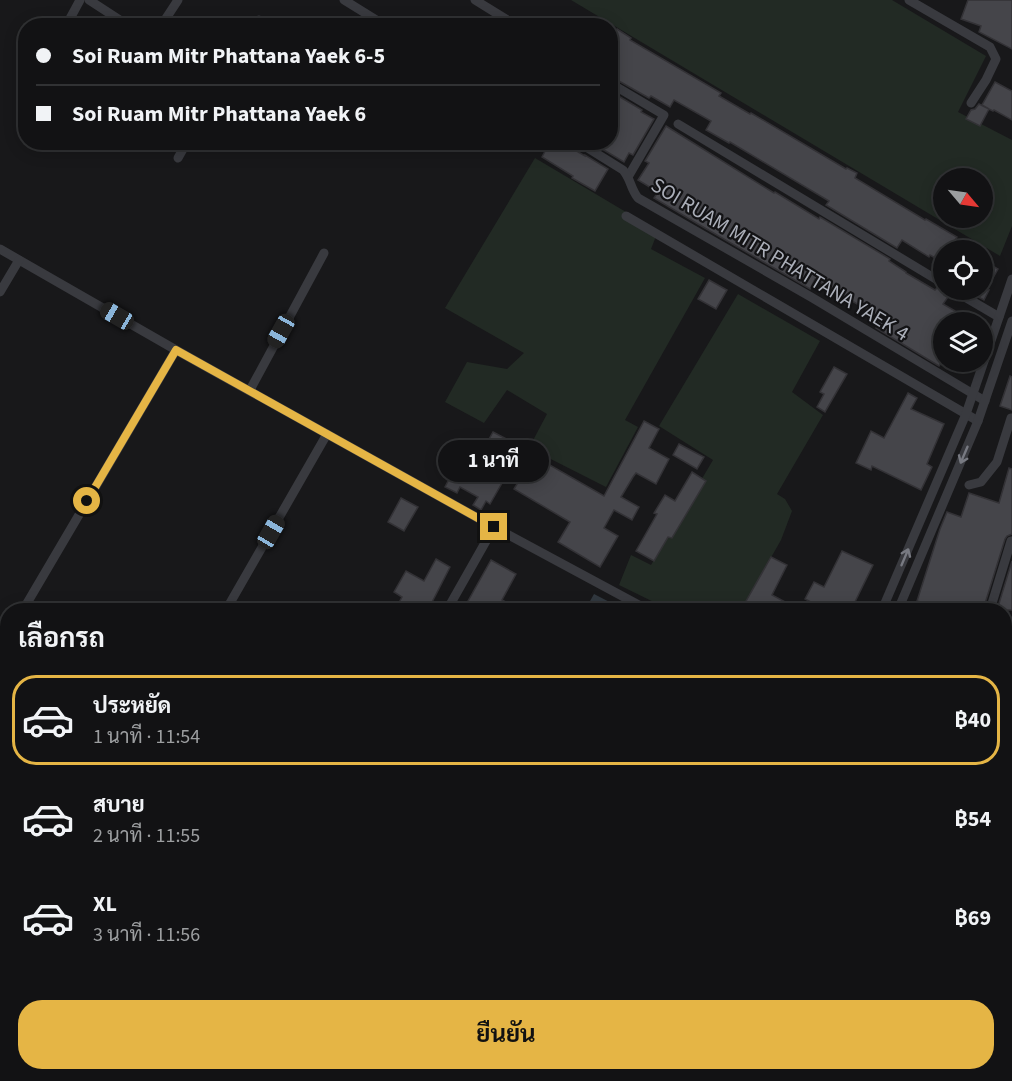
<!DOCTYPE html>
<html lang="th">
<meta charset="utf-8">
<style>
:root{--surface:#121214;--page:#1b1b1d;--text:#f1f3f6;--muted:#9c9ea0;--line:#313234;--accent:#e5b545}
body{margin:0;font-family:"Source Sans 3",Sarabun,sans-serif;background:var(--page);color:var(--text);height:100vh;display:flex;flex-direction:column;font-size:22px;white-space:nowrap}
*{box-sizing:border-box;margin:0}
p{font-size:20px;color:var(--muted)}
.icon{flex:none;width:33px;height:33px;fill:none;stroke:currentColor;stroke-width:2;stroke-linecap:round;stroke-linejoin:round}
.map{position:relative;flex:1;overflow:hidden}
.details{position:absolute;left:0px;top:603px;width:1012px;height:478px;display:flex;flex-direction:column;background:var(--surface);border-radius:24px 24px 0 0;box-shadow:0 3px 15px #0003,0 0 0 2px var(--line)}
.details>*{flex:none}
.top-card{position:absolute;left:18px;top:18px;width:600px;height:132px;border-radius:24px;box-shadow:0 3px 15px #0003,0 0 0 2px var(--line);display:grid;align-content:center;height:132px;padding:0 18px;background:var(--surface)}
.needle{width:39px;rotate:119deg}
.buttons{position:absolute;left:933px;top:168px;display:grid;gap:12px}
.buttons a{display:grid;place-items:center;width:60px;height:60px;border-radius:50%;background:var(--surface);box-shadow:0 3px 15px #0003,0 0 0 2px var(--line);font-size:30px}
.end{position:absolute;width:27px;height:27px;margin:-14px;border:8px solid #e5b545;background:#111;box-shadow:0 0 0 3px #111}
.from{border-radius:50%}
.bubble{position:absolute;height:42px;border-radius:21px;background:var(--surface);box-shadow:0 3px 15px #0003,0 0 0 2px var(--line);font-size:20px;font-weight:700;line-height:42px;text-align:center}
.car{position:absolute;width:18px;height:36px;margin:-18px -9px;border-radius:8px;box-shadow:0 0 4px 2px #0007;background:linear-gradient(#222 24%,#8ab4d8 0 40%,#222 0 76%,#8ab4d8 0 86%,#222 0)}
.top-card b{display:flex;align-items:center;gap:21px;height:57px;font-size:22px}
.top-card b+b{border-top:2px solid var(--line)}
.top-card i{width:15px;height:15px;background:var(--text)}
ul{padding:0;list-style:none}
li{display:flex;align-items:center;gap:18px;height:90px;margin:0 12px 9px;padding:0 6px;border:3px solid transparent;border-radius:24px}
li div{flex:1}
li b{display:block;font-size:22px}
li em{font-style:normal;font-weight:700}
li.current{border-color:var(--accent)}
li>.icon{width:54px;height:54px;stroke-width:1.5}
h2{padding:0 18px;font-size:27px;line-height:72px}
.action{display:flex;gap:12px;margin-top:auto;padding:12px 18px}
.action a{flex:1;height:69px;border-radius:24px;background:var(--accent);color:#111;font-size:24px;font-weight:700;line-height:69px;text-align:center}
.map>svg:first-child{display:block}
.green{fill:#222a24;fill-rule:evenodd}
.water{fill:#31383f}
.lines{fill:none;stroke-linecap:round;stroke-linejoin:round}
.canal{stroke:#31383f;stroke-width:12}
.building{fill:#45454a;stroke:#333236;stroke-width:1.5}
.street{stroke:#393a3f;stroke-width:9}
.oneway{stroke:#787a82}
.route{stroke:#e5b545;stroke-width:8}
.labels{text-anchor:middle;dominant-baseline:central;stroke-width:4.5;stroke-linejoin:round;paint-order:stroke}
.street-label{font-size:21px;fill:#abafb9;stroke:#131315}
</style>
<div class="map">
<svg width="1012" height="1081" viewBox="0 0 1012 1081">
<rect width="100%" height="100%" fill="#18181a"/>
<!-- green -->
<g class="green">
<path d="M 571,0 L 892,0 L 986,56 L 958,112 L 1012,140 L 1012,226 L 1000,256 ZM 944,178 L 982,178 L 982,218 L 944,218 Z"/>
<path d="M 535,158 L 658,231 L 651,249 L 705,278 L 625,420 L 638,427 L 606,487 L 529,448 L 547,414 L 507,390 L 484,423 L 445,402 L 467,362 L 507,369 L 524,353 L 445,308 Z"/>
<path d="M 738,294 L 820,341 L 792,392 L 823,415 L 777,494 L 785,499 L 792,511 L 781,540 L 741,610 L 670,610 L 619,585 L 631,555 L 651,565 L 713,460 L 659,426 Z"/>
</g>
<!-- water -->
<path class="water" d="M 594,594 L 625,610 L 585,610 Z"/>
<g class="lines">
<!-- canal -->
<g class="canal">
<path d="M 0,900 L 8,900"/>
<path d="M 1005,1002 L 1012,1002"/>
</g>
</g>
<!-- building -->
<g class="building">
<path d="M 968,0 L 1012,0 L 1012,49 L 979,32 L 981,26 L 961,19 Z"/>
<path d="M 617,29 L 631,38 L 630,40 L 721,93 L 719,96 L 750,114 L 751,113 L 846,169 L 847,168 L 857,173 L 855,178 L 925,220 L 926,219 L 957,237 L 954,242 L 970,250 L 944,250 L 944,263 L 930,255 L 929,257 L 902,240 L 897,248 L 826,205 L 829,201 L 730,142 L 729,143 L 706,130 L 711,121 L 674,100 L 670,107 L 651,96 L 649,98 L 610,76 L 610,40 Z"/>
<path d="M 995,82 L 1012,91 L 1012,120 L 994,110 L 993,111 L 989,109 L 980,126 L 966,119 L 971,110 L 975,109 L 979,104 L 989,109 L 982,105 Z"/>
<path d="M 610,91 L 642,110 L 641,112 L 654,119 L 633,155 L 629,153 L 624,162 L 592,143 L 610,142 Z"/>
<path d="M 666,126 L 774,193 L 775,192 L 819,219 L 820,217 L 890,259 L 889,261 L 906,272 L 906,273 L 935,290 L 937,288 L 944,291 L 944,295 L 948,297 L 943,304 L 974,322 L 944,322 L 944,359 L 939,366 L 876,328 L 881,318 L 815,279 L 810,289 L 698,224 L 654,198 L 658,192 L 638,180 L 649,163 L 645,161 Z"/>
<path d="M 550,142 L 561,142 L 585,156 L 585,155 L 608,169 L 595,191 L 572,178 L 573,176 L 542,157 Z"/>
<path d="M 982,260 L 998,269 L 986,290 L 989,290 L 984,300 L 965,290 L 982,290 Z"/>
<path d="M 709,280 L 727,290 L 716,309 L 698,299 Z"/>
<path d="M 834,367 L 847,374 L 825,412 L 817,407 L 824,394 L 820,392 Z"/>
<path d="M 1010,376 L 1012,377 L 1012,410 L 1000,406 Z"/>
<path d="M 908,393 L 917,398 L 911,409 L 944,424 L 927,464 L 932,467 L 921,490 L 872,466 L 871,470 L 856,463 L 871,431 L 884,438 Z"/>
<path d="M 644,421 L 659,429 L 649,448 L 669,459 L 656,484 L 636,473 L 633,477 L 621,497 L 639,507 L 632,520 L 614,510 L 604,528 L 618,536 L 600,567 L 558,542 L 570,522 L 514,489 L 534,456 L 604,496 Z"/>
<path d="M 493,432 L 512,442 L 510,444 L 516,448 L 498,481 L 502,483 L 490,504 L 486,501 L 481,510 L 473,505 L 478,497 L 460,487 L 457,493 L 445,487 L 460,458 L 470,463 L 471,461 L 475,464 Z"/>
<path d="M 679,444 L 704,457 L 697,469 L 673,455 Z"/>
<path d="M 1009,468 L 1012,469 L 1012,534 L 1007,536 L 1005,539 L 983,610 L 949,610 L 917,601 L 940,529 L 947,512 L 961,517 L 969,493 L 999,503 Z"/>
<path d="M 692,472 L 706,481 L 672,538 L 668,537 L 654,561 L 636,551 L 657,514 L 654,513 L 665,495 L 675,501 Z"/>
<path d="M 401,498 L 418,507 L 404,531 L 388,522 Z"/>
<path d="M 842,551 L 873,565 L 851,610 L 826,610 L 805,599 L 814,582 L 824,587 Z"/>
<path d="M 771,557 L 787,565 L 772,595 L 800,610 L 741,610 Z"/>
<path d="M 436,559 L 450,567 L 428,610 L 395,610 L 402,597 L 394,592 L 406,571 L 424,581 Z"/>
<path d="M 491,560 L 516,574 L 502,600 L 520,610 L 463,610 Z"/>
<path d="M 1012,561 L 1012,610 L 997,610 Z"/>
</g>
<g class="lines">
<!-- street -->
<g class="street">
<path d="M 89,0 L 129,26"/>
<path d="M 344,0 L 386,26"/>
<path d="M 475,0 L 517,26"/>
<path d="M 909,0 L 990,47 L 996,59 L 986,80 L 971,103"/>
<path d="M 66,26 L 80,0"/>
<path d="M 161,26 L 178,0"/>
<path d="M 256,26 L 259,20"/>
<path d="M 610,83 L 664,115 L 628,177"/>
<path d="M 678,124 L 944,284"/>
<path d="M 578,142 L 623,170 C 631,179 630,188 638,198 L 811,297 L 985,401"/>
<path d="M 178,158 L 187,142"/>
<path d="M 626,216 L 978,421"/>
<path d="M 0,249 L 176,350 L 494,527 L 648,610"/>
<path d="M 953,290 L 999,317"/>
<path d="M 0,292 L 19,260"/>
<path d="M 250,390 L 324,253"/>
<path d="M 969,485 L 981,482 L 997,462 L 1011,418"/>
<path d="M 23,610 L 176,350"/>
<path d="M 226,610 L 327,434"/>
<path d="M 447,610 L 494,527"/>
<path d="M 882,610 L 966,414 L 1012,279"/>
<path d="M 898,610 L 978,421 L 1012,321"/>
<path d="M 990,610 L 1011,541"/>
<path d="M 1005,641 L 1012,643"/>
<path d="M 0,649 L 8,637"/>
<path d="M 1005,872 L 1012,850"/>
<path d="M 0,875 L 8,872"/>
<path d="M 1005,904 L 1012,907"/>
<path d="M 0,917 L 8,915"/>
<path d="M 0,996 L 8,1005"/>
<path d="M 61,1074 L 67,1081"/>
<path d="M 75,1074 L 94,1081"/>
<path d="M 157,1081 L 160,1074"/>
<path d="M 248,1081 L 251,1074"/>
<path d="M 330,1081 L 333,1074"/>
<path d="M 416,1081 L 419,1074"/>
<path d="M 698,1081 L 701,1074"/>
<path d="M 810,1081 L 813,1074"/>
<path d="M 903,1081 L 906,1074"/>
<path d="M 936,1081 L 938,1074"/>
</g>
</g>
<!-- one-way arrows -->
<defs><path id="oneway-shaft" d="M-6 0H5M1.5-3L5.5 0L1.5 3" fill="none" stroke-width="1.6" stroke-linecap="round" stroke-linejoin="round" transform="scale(1.5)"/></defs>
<g class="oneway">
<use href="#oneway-shaft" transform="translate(964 455) rotate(113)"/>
<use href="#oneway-shaft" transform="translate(905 557) rotate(-67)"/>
</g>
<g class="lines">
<!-- route -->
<path class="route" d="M 87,501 L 176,350 L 494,527"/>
</g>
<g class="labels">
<!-- street labels -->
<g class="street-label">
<text transform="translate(780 259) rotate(31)">SOI RUAM MITR PHATTANA YAEK 4</text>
</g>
</g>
</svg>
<div class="buttons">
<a><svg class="needle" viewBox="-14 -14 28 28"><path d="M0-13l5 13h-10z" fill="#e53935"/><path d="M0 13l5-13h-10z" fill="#9c9ea0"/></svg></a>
<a><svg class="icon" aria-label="locate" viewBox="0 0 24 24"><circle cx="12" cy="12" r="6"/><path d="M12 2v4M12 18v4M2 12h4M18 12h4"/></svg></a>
<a><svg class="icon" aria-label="layers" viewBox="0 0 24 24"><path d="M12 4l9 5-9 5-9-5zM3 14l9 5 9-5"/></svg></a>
</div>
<i class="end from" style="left:87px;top:501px"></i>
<i class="end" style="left:494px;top:527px"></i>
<div class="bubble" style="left:438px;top:440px;width:111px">1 นาที</div>
<i class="car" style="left:117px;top:316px;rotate:300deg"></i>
<i class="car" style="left:281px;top:331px;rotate:209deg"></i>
<i class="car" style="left:271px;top:532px;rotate:30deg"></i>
<div class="top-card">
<b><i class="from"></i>Soi Ruam Mitr Phattana Yaek 6-5</b>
<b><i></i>Soi Ruam Mitr Phattana Yaek 6</b>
</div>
<section class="details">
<h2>เลือกรถ</h2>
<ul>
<li class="current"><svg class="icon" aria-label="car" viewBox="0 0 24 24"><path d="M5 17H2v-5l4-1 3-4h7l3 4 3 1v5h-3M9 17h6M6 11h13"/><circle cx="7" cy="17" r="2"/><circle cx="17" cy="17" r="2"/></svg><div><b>ประหยัด</b><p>1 นาที · 11:54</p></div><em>฿40</em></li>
<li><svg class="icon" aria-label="car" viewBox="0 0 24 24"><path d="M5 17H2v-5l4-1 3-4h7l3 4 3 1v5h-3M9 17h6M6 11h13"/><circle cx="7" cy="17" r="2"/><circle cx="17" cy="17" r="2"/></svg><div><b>สบาย</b><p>2 นาที · 11:55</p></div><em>฿54</em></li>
<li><svg class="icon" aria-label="car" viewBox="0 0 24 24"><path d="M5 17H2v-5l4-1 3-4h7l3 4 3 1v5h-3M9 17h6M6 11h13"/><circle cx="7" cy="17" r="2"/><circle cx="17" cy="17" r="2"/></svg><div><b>XL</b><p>3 นาที · 11:56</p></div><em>฿69</em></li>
</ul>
<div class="action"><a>ยืนยัน</a></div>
</section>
</div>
